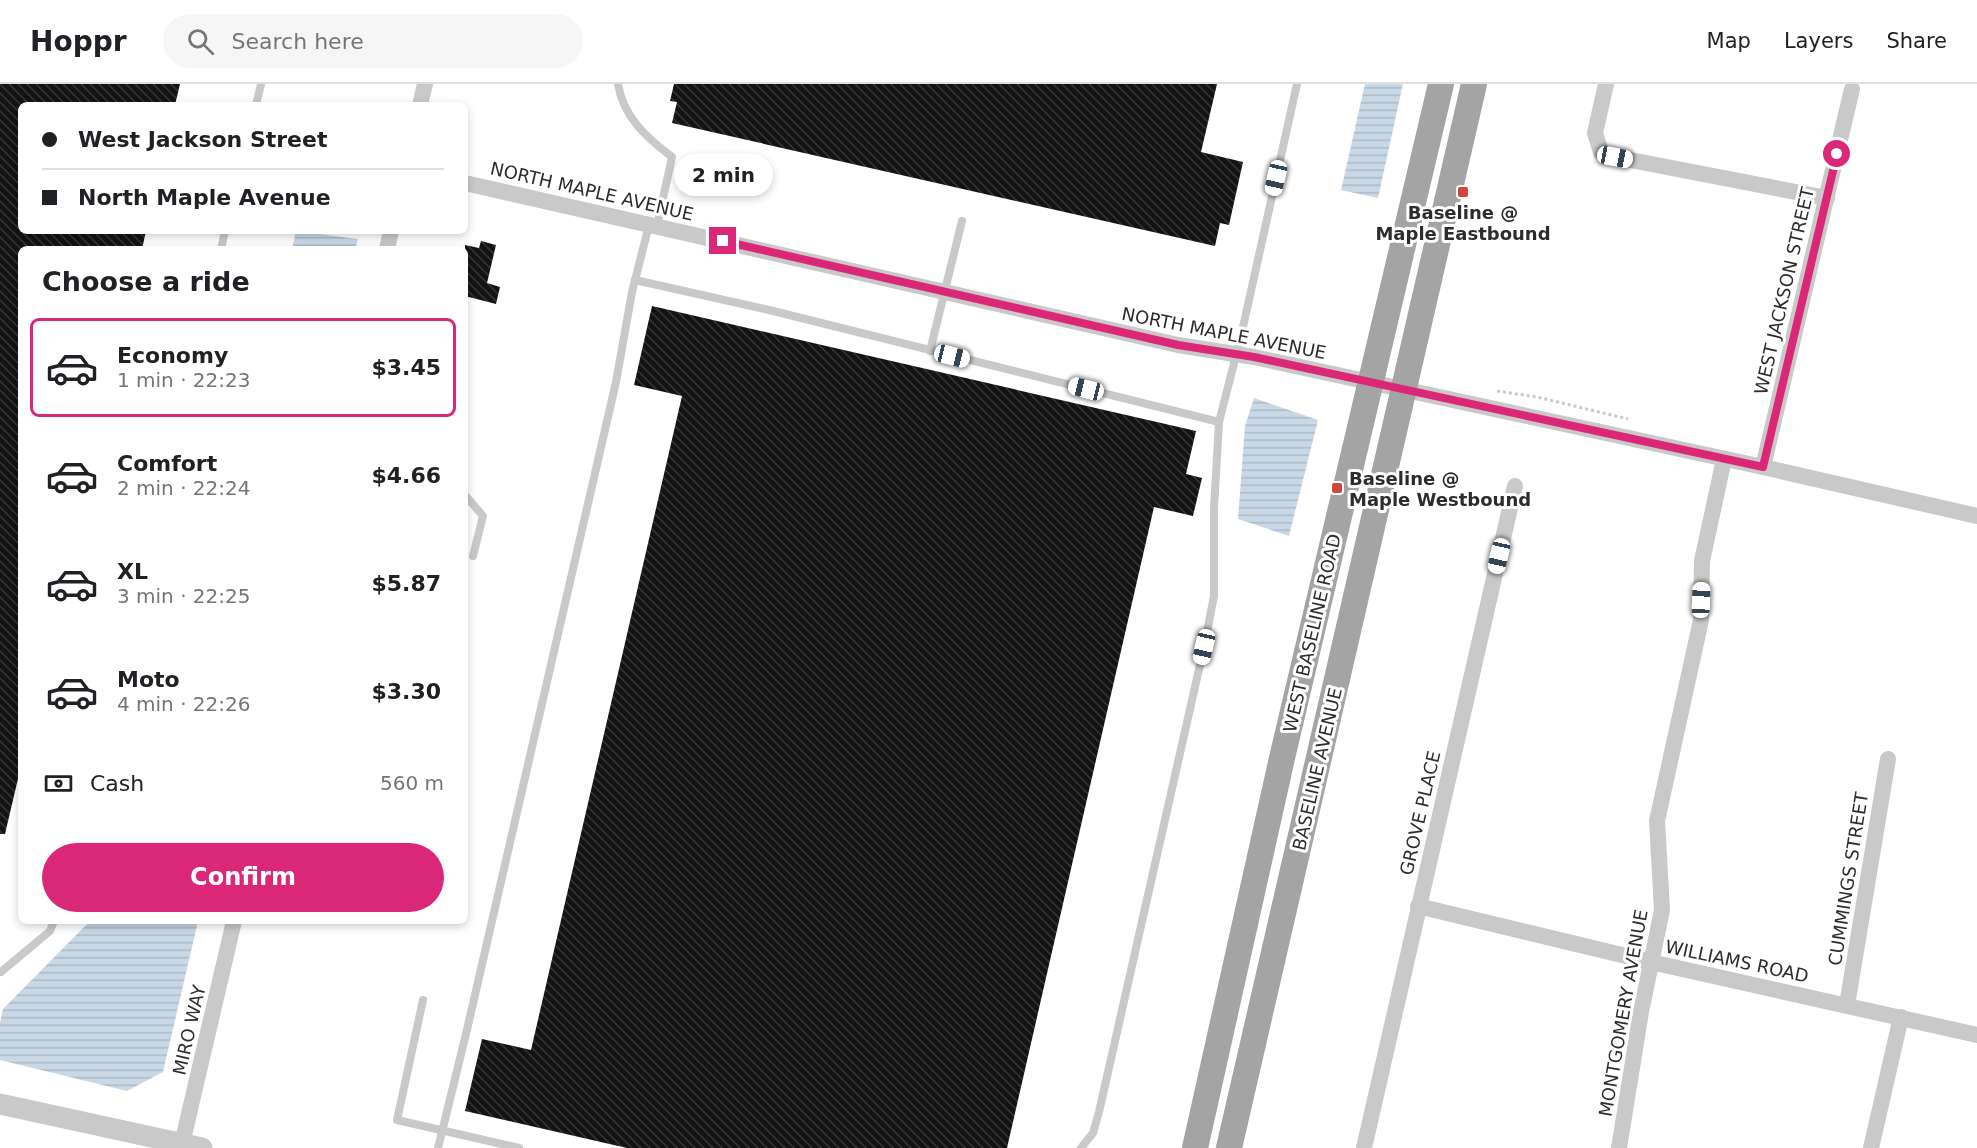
<!DOCTYPE html>
<meta charset="utf-8">
<style>
:root{--surface:#fff;--page:#f6f6f6;--text:#202124;--muted:#757577;--line:#e0e0e0;--accent:#db2777}
body{margin:0;font-family:"DejaVu Sans",sans-serif;background:var(--page);color:var(--text);height:100vh;display:flex;flex-direction:column;font-size:22px;white-space:nowrap}
*{box-sizing:border-box;margin:0}
p{font-size:20px;color:var(--muted)}
.icon{flex:none;width:33px;height:33px;fill:none;stroke:currentColor;stroke-width:2;stroke-linecap:round;stroke-linejoin:round}
.map{position:relative;flex:1;overflow:hidden}
.sheet{position:absolute;left:18px;top:162px;width:450px;height:678px;display:flex;flex-direction:column;background:var(--surface);border-radius:9px;box-shadow:0 3px 9px #0003}
.sheet>*{flex:none}
.top-card{position:absolute;left:18px;top:18px;width:450px;height:132px;border-radius:9px;box-shadow:0 3px 9px #0003;display:grid;align-content:center;height:132px;padding:0 24px;background:var(--surface)}
.end{position:absolute;width:27px;height:27px;margin:-14px;border:8px solid #db2777;background:#fff;box-shadow:0 0 0 3px #fff}
.from{border-radius:50%}
.bubble{position:absolute;height:42px;border-radius:21px;background:var(--surface);box-shadow:0 3px 9px #0003;font-size:20px;font-weight:700;line-height:42px;text-align:center}
.car{position:absolute;width:18px;height:36px;margin:-18px -9px;border-radius:8px;box-shadow:0 0 4px 2px #0007;background:linear-gradient(#fff 24%,#345 0 40%,#fff 0 76%,#345 0 86%,#fff 0)}
.top-card b{display:flex;align-items:center;gap:21px;height:57px;font-size:22px}
.top-card b+b{border-top:2px solid var(--line)}
.top-card i{width:15px;height:15px;background:var(--text)}
ul{padding:0;list-style:none}
li{display:flex;align-items:center;gap:18px;height:99px;margin:0 12px 9px;padding:0 12px;border:3px solid transparent;border-radius:9px}
li div{flex:1}
li b{display:block;font-size:22px}
li em{font-style:normal;font-weight:700}
li.active{border-color:var(--accent)}
li>.icon{width:54px;height:54px;stroke-width:1.5}
h2{padding:0 24px;font-size:27px;line-height:72px}
.pay{display:flex;align-items:center;gap:15px;height:66px;padding:0 24px;font-size:22px}
.pay p{margin-inline-start:auto}
.button{display:flex;gap:12px;margin-top:auto;padding:12px 24px}
.button a{flex:1;height:69px;border-radius:36px;background:var(--accent);color:#fff;font-size:24px;font-weight:700;line-height:69px;text-align:center}
header{display:flex;align-items:center;gap:36px;box-sizing:border-box;height:84px;padding:0 30px;background:var(--surface);border-bottom:2px solid var(--line)}
header strong{font-size:28px}
nav{display:flex;gap:33px;margin-inline-start:auto;font-size:21px}
.search{width:420px;height:54px;background:var(--page);display:flex;align-items:center;gap:15px;box-sizing:border-box;padding:0 21px;border-radius:33px;color:var(--muted);font-size:22px}
.map>svg:first-child{display:block}
.water{fill:url(#water-rules)}
.building{fill:url(#building-back-hatch)}
.lines{fill:none;stroke-linecap:round;stroke-linejoin:round}
.path{stroke:#c9c9c9;stroke-width:3;stroke-dasharray:3 3;stroke-linecap:butt}
.service{stroke:#c9c9c9;stroke-width:8}
.minor{stroke:#c9c9c9;stroke-width:16}
.tertiary{stroke:#c9c9c9;stroke-width:21}
.primary{stroke:#a4a4a4;stroke-width:26}
.route{stroke:#db2777;stroke-width:8}
.poi-dot{fill:#d4453e;stroke:#fff;stroke-width:2}
.labels{text-anchor:middle;dominant-baseline:central;stroke-width:6;stroke-linejoin:round;paint-order:stroke}
.street-label{font-size:18px;fill:#2c2c2c;stroke:#fff}
.poi-label{font-size:18px;font-weight:bold;fill:#2c2c2c;stroke:#fff}
</style>
<header>
<strong>Hoppr</strong>
<div class="search"><svg class="icon" aria-label="search" viewBox="0 0 24 24"><circle cx="10" cy="10" r="6"/><path d="M15 15l6 6"/></svg>Search here</div>
<nav><a>Map</a><a>Layers</a><a>Share</a></nav>
</header>
<div class="map">
<svg width="1977" height="1064" viewBox="0 0 1977 1064">
<defs>
<pattern id="water-rules" width="6" height="5" patternUnits="userSpaceOnUse" patternTransform="scale(1.5)"><rect width="6" height="5" fill="#c9d8e7"/><path d="M0 2.5h6" fill="none" stroke="#adbac6"/></pattern>
<pattern id="building-back-hatch" width="6" height="6" patternUnits="userSpaceOnUse" patternTransform="scale(1.5)"><rect width="6" height="6" fill="#131313"/><path d="M-1 5l2 2M0 0l6 6M5-1l2 2" fill="none" stroke="#363636"/></pattern>
</defs>
<rect width="100%" height="100%" fill="#fff"/>
<!-- water -->
<g class="water">
<path d="M 1365,0 L 1403,0 L 1378,114 L 1341,106 Z"/>
<path d="M 296,147 L 358,155 L 355,165 L 292,165 Z"/>
<path d="M 1254,314 L 1318,336 L 1289,452 L 1238,435 L 1245,342 Z"/>
<path d="M 87,837 L 198,837 L 163,988 L 127,1007 L 0,976 L 0,939 L 3,925 L 87,840 Z"/>
</g>
<!-- building -->
<g class="building">
<path d="M 0,0 L 180,0 L 175,21 L 21,21 L 21,147 L 146,147 L 142,165 L 21,165 L 21,682 L 5,750 L 0,750 Z"/>
<path d="M 674,0 L 1217,0 L 1201,68 L 1243,78 L 1229,141 L 1220,139 L 1215,162 L 672,39 L 677,18 L 670,17 Z"/>
<path d="M 481,157 L 496,161 L 487,199 L 500,203 L 496,220 L 465,212 L 465,161 L 479,164 Z"/>
<path d="M 652,222 L 1196,347 L 1186,390 L 1202,394 L 1193,432 L 1154,423 L 1007,1064 L 627,1064 L 465,1027 L 482,955 L 531,966 L 682,312 L 634,301 Z"/>
</g>
<g class="lines">
<!-- path -->
<path class="path" d="M 1497,307 L 1537,313 L 1628,335"/>
<!-- service -->
<g class="service">
<path d="M 618,0 C 623,33 647,54 672,73 L 657,142"/>
<path d="M 256,21 L 261,0"/>
<path d="M 221,165 L 225,147"/>
<path d="M 635,196 L 769,226 L 1219,338"/>
<path d="M 930,267 L 962,137"/>
<path d="M 465,411 L 483,432 L 473,472"/>
<path d="M 1,888 L 50,847 L 54,837"/>
<path d="M 423,916 L 397,1036 L 519,1064"/>
<path d="M 438,1064 L 466,950 L 616,298 L 632,208 L 649,141"/>
<path d="M 1081,1064 L 1093,1049 L 1099,1028 L 1204,563 L 1214,512 L 1214,424 L 1219,338 L 1241,252 L 1297,0"/>
</g>
<!-- minor -->
<g class="minor">
<path d="M 1606,0 L 1595,49 L 1601,68 L 1615,73 L 1827,114"/>
<path d="M 420,21 L 425,0"/>
<path d="M 465,99 L 1178,261 L 1254,273 L 1763,383 L 1977,432"/>
<path d="M 387,165 L 391,147"/>
<path d="M 1763,383 L 1852,5"/>
<path d="M 1418,822 L 1651,878 L 1977,951"/>
<path d="M 1847,921 L 1888,675"/>
<path d="M 181,1064 L 234,837"/>
<path d="M 1364,1064 L 1515,402"/>
<path d="M 1619,1064 L 1641,928 L 1662,826 L 1657,737 L 1701,536 L 1702,477 L 1724,375"/>
<path d="M 1871,1064 L 1901,933"/>
</g>
<!-- tertiary -->
<path class="tertiary" d="M 0,1020 L 202,1064"/>
<!-- primary -->
<g class="primary">
<path d="M 1195,1064 L 1282,674 L 1441,0"/>
<path d="M 1229,1064 L 1474,0"/>
</g>
</g>
<g class="lines">
<!-- route -->
<path class="route" d="M 723,157 L 1178,261 L 1254,273 L 1763,383 L 1837,70"/>
</g>
<!-- markers -->
<g class="poi-dot">
<rect x="1457" y="102" width="12" height="12" rx="3"/>
<rect x="1331" y="398" width="12" height="12" rx="3"/>
</g>
<g class="labels">
<!-- street labels -->
<g class="street-label">
<text transform="translate(592 107) rotate(13)">NORTH MAPLE AVENUE</text>
<text transform="translate(1784 207) rotate(-77)">WEST JACKSON STREET</text>
<text transform="translate(1224 249) rotate(11)">NORTH MAPLE AVENUE</text>
<text transform="translate(1312 549) rotate(-77)">WEST BASELINE ROAD</text>
<text transform="translate(1317 685) rotate(-77)">BASELINE AVENUE</text>
<text transform="translate(1420 729) rotate(-77)">GROVE PLACE</text>
<text transform="translate(1848 795) rotate(-81)">CUMMINGS STREET</text>
<text transform="translate(1737 877) rotate(12)">WILLIAMS ROAD</text>
<text transform="translate(1623 929) rotate(-80)">MONTGOMERY AVENUE</text>
<text transform="translate(189 946) rotate(-77)">MIRO WAY</text>
</g>
<!-- poi labels -->
<g class="poi-label">
<text x="1463" y="128">Baseline @<tspan x="1463" dy="21">Maple Eastbound</tspan></text>
<text x="1349" y="394" text-anchor="start">Baseline @<tspan x="1349" dy="21">Maple Westbound</tspan></text>
</g>
</g>
</svg>
<i class="end from" style="left:1837px;top:70px"></i>
<i class="end" style="left:723px;top:157px"></i>
<div class="bubble" style="left:674px;top:70px;width:99px">2 min</div>
<i class="car" style="left:1615px;top:73px;rotate:101deg"></i>
<i class="car" style="left:1276px;top:94px;rotate:193deg"></i>
<i class="car" style="left:952px;top:272px;rotate:104deg"></i>
<i class="car" style="left:1086px;top:305px;rotate:284deg"></i>
<i class="car" style="left:1499px;top:472px;rotate:193deg"></i>
<i class="car" style="left:1701px;top:516px;rotate:2deg"></i>
<i class="car" style="left:1204px;top:563px;rotate:193deg"></i>
<div class="top-card">
<b><i class="from"></i>West Jackson Street</b>
<b><i></i>North Maple Avenue</b>
</div>
<section class="sheet">
<h2>Choose a ride</h2>
<ul>
<li class="active"><svg class="icon" aria-label="car" viewBox="0 0 24 24"><path d="M5 17H2v-5l4-1 3-4h7l3 4 3 1v5h-3M9 17h6M6 11h13"/><circle cx="7" cy="17" r="2"/><circle cx="17" cy="17" r="2"/></svg><div><b>Economy</b><p>1 min · 22:23</p></div><em>$3.45</em></li>
<li><svg class="icon" aria-label="car" viewBox="0 0 24 24"><path d="M5 17H2v-5l4-1 3-4h7l3 4 3 1v5h-3M9 17h6M6 11h13"/><circle cx="7" cy="17" r="2"/><circle cx="17" cy="17" r="2"/></svg><div><b>Comfort</b><p>2 min · 22:24</p></div><em>$4.66</em></li>
<li><svg class="icon" aria-label="car" viewBox="0 0 24 24"><path d="M5 17H2v-5l4-1 3-4h7l3 4 3 1v5h-3M9 17h6M6 11h13"/><circle cx="7" cy="17" r="2"/><circle cx="17" cy="17" r="2"/></svg><div><b>XL</b><p>3 min · 22:25</p></div><em>$5.87</em></li>
<li><svg class="icon" aria-label="car" viewBox="0 0 24 24"><path d="M5 17H2v-5l4-1 3-4h7l3 4 3 1v5h-3M9 17h6M6 11h13"/><circle cx="7" cy="17" r="2"/><circle cx="17" cy="17" r="2"/></svg><div><b>Moto</b><p>4 min · 22:26</p></div><em>$3.30</em></li>
</ul>
<div class="pay"><svg class="icon" aria-label="cash" viewBox="0 0 24 24"><path d="M3 7h18v10H3z"/><circle cx="12" cy="12" r="2"/></svg>Cash<p>560 m</p></div>
<div class="button"><a>Confirm</a></div>
</section>
</div>
